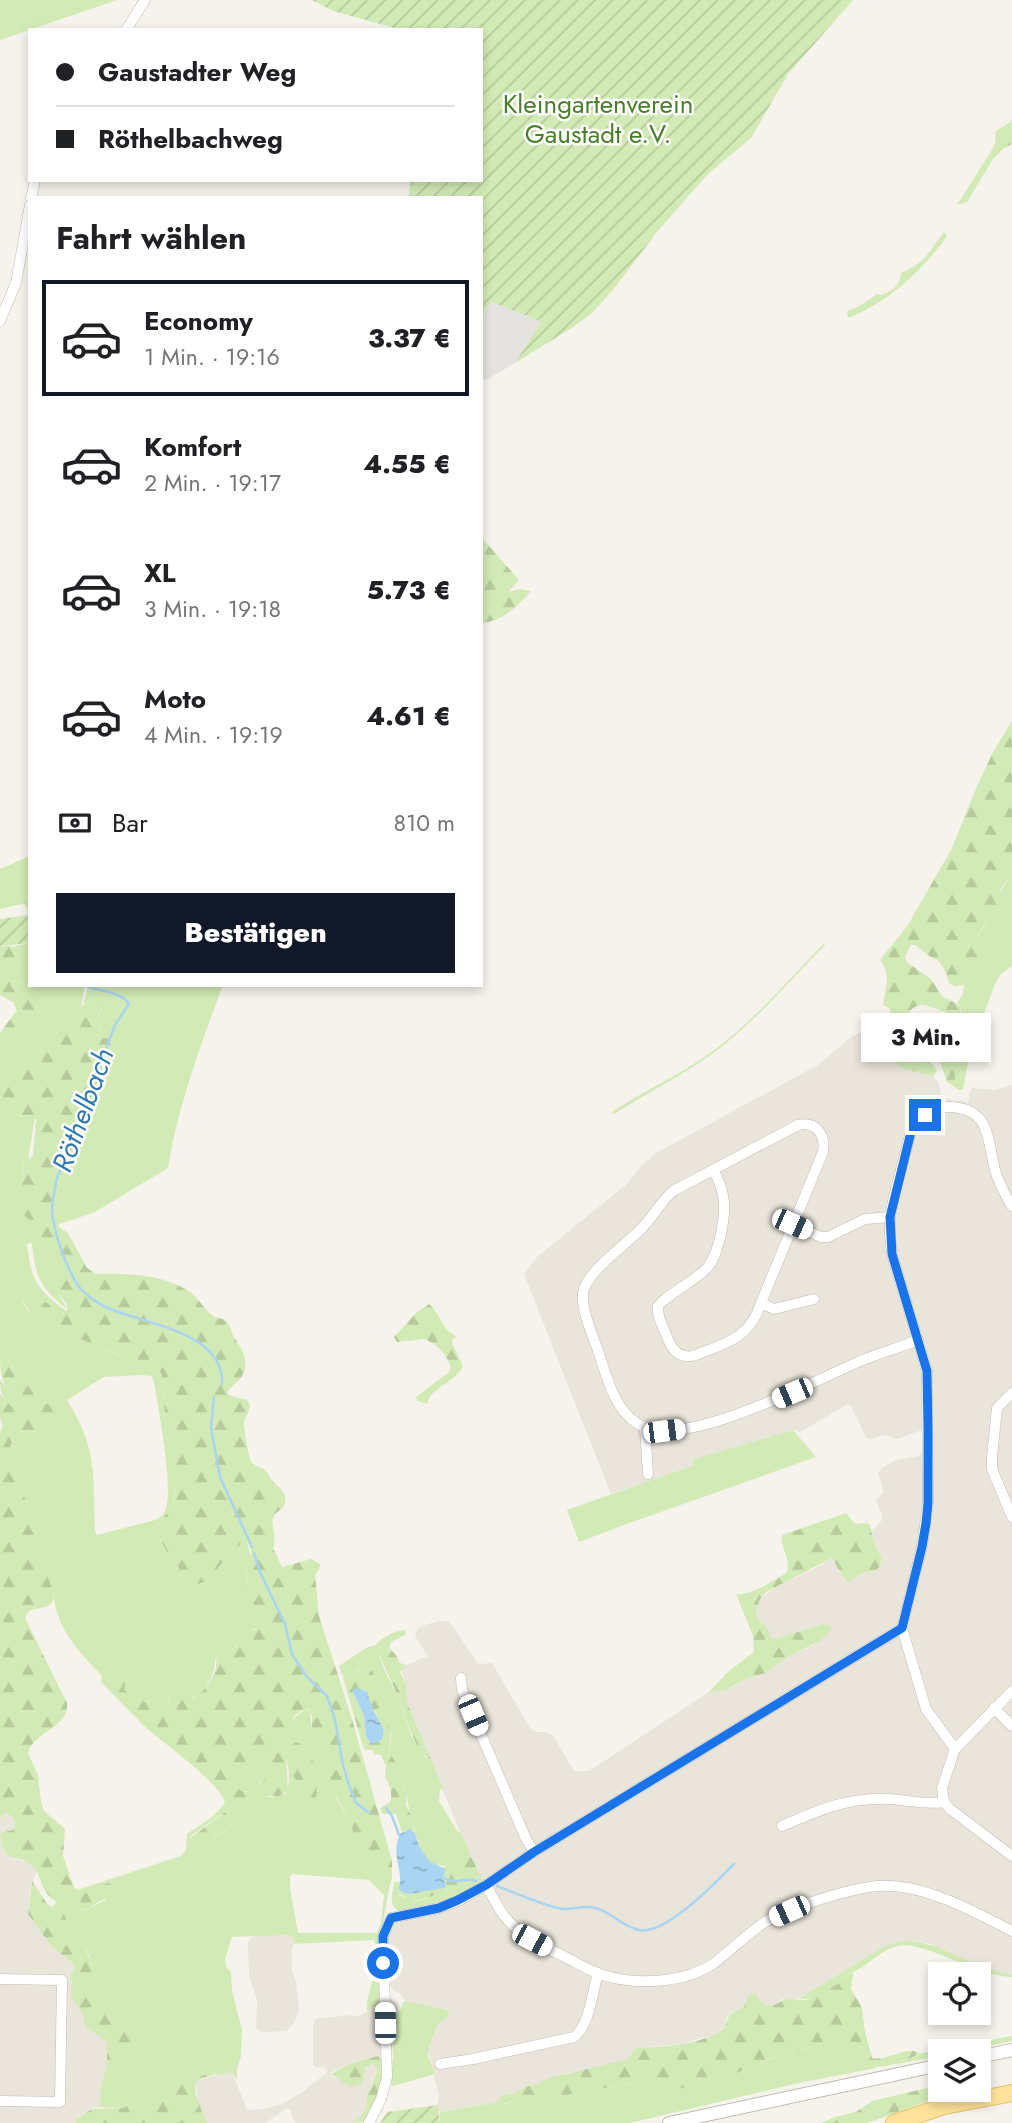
<!DOCTYPE html>
<html lang="de">
<meta charset="utf-8">
<style>
:root{--surface:#fff;--page:#f2f2f2;--text:#202124;--muted:#757577;--line:#e0e0e0;--accent:#111827}
body{margin:0;font-family:Jost,sans-serif;background:var(--page);color:var(--text);height:100vh;display:flex;flex-direction:column;font-size:26px;white-space:nowrap}
*{box-sizing:border-box;margin:0}
p{font-size:23px;color:var(--muted)}
.icon{flex:none;width:38px;height:38px;fill:none;stroke:currentColor;stroke-width:2;stroke-linecap:round;stroke-linejoin:round}
.map{position:relative;flex:1;overflow:hidden}
.drawer{position:absolute;left:28px;top:196px;width:455px;height:791px;display:flex;flex-direction:column;background:var(--surface);border-radius:0px;box-shadow:0 4px 10px #0003}
.drawer>*{flex:none}
.banner{position:absolute;left:28px;top:28px;width:455px;height:154px;border-radius:0px;box-shadow:0 4px 10px #0003;display:grid;align-content:center;height:154px;padding:0 28px;background:var(--surface)}
.fabs{position:absolute;left:928px;top:1962px;display:grid;gap:14px}
.fabs a{display:grid;place-items:center;width:63px;height:63px;border-radius:0px;background:var(--surface);box-shadow:0 4px 10px #0003;font-size:35px}
.end{position:absolute;width:32px;height:32px;margin:-16px;border:9px solid #1a73e8;background:#fff;box-shadow:0 0 0 4px #fff}
.from{border-radius:50%}
.bubble{position:absolute;height:49px;border-radius:0px;background:var(--surface);box-shadow:0 4px 10px #0003;font-size:23px;font-weight:800;line-height:49px;text-align:center}
.car{position:absolute;width:21px;height:42px;margin:-21px -10px;border-radius:9px;box-shadow:0 0 5px 2px #0007;background:linear-gradient(#fff 24%,#345 0 40%,#fff 0 76%,#345 0 86%,#fff 0)}
.banner b{display:flex;align-items:center;gap:24px;height:66px;font-size:26px}
.banner b+b{border-top:2px solid var(--line)}
.banner i{width:18px;height:18px;background:var(--text)}
ul{padding:0;list-style:none}
li{display:flex;align-items:center;gap:21px;height:116px;margin:0 14px 10px;padding:0 14px;border:4px solid transparent;border-radius:0px}
li div{flex:1}
li b{display:block;font-size:26px}
li em{font-style:normal;font-weight:800}
li.selected{border-color:var(--accent)}
li>.icon{width:63px;height:63px;stroke-width:1.5}
h2{padding:0 28px;font-size:32px;line-height:84px}
.pay{display:flex;align-items:center;gap:18px;height:77px;padding:0 28px;font-size:26px}
.pay p{margin-inline-start:auto}
.button{display:flex;gap:14px;margin-top:auto;padding:14px 28px}
.button a{flex:1;height:80px;border-radius:0px;background:var(--accent);color:#fff;font-size:28px;font-weight:800;line-height:80px;text-align:center}
.map>svg:first-child{display:block}
.residential{fill:#eae5da}
.grass{fill:#d2eab5;fill-rule:evenodd}
.forest{fill:url(#forest-firs)}
.garden{fill:url(#garden-furrows)}
.parking{fill:#e5e3e0}
.water{fill:url(#water-ripples)}
.lines{fill:none;stroke-linecap:round;stroke-linejoin:round}
.stream{stroke:#a9d4f2;stroke-width:2.5}
.minor-casing{stroke:#c2bbae;stroke-width:11}
.tertiary-casing{stroke:#c2bbae;stroke-width:14}
.primary-casing{stroke:#e6c16a;stroke-width:18}
.minor{stroke:#fff;stroke-width:10}
.tertiary{stroke:#fff;stroke-width:12}
.primary{stroke:#ffe39c;stroke-width:16}
.route{stroke:#1a73e8;stroke-width:9}
.labels{text-anchor:middle;dominant-baseline:central;stroke-width:5;stroke-linejoin:round;paint-order:stroke}
.park-label{font-size:26px;fill:#4a7f2a;stroke:#fff}
.water-label{font-size:28px;font-style:italic;fill:#2e7ab2;stroke:#fff}
</style>
<div class="map">
<svg width="1012" height="2123" viewBox="0 0 1012 2123">
<defs>
<pattern id="forest-firs" width="22" height="20" patternUnits="userSpaceOnUse" patternTransform="scale(1.75)"><rect width="22" height="20" fill="#d2eab5"/><path d="M5 1l3.5 6h-7zM16 11l3.5 6h-7z" fill="#b6ca9c"/></pattern>
<pattern id="garden-furrows" width="10" height="10" patternUnits="userSpaceOnUse" patternTransform="scale(1.75)"><rect width="10" height="10" fill="#d2eab5"/><path d="M-1 1l2-2M0 10L10 0M9 11l2-2" fill="none" stroke="#b6ca9c"/></pattern>
<pattern id="water-ripples" width="26" height="14" patternUnits="userSpaceOnUse" patternTransform="scale(1.75)"><rect width="26" height="14" fill="#a9d4f2"/><path d="M2 4q2-2 4 0t4 0M15 11q2-2 4 0t4 0" fill="none" stroke="#8caec5"/></pattern>
</defs>
<rect width="100%" height="100%" fill="#f6f3ec"/>
<!-- residential -->
<g class="residential">
<path d="M 876,1014 L 890,1015 L 900,1023 L 902,1033 L 898,1044 L 904,1069 L 933,1076 L 939,1084 L 942,1098 L 967,1102 L 969,1101 L 969,1093 L 972,1088 L 995,1090 L 1012,1085 L 1012,1974 L 991,1971 L 930,1944 L 914,1941 L 887,1945 L 795,2000 L 782,1999 L 775,2005 L 768,2006 L 745,1999 L 744,2007 L 731,2012 L 726,2019 L 725,2027 L 713,2035 L 681,2044 L 637,2048 L 633,2051 L 629,2059 L 622,2062 L 563,2074 L 536,2085 L 526,2086 L 516,2093 L 509,2093 L 498,2102 L 440,2112 L 437,2109 L 439,2096 L 428,2051 L 438,2024 L 450,2014 L 447,2010 L 406,2002 L 400,1994 L 393,1990 L 387,1979 L 388,1936 L 390,1930 L 396,1921 L 483,1881 L 460,1832 L 407,1703 L 406,1684 L 401,1670 L 406,1665 L 428,1656 L 415,1636 L 416,1631 L 421,1626 L 439,1621 L 447,1621 L 451,1624 L 477,1662 L 481,1664 L 492,1663 L 530,1728 L 536,1732 L 545,1732 L 553,1735 L 574,1771 L 589,1771 L 709,1692 L 730,1688 L 745,1679 L 766,1673 L 785,1658 L 814,1645 L 823,1624 L 775,1639 L 771,1637 L 766,1626 L 759,1621 L 756,1611 L 760,1599 L 774,1588 L 814,1569 L 832,1558 L 844,1580 L 848,1582 L 863,1573 L 874,1572 L 878,1570 L 882,1559 L 874,1543 L 872,1531 L 882,1520 L 882,1515 L 876,1501 L 884,1492 L 878,1473 L 882,1468 L 896,1460 L 919,1456 L 922,1453 L 922,1430 L 897,1439 L 885,1435 L 870,1439 L 866,1437 L 851,1406 L 848,1404 L 800,1432 L 793,1430 L 693,1460 L 694,1465 L 611,1494 L 524,1274 L 537,1257 L 627,1184 L 642,1165 L 656,1153 L 818,1065 L 851,1037 L 862,1032 L 869,1020 Z"/>
<path d="M 7,1813 L 12,1817 L 15,1824 L 13,1830 L 3,1832 L 1,1842 L 3,1849 L 10,1857 L 30,1863 L 37,1871 L 31,1884 L 28,1912 L 52,1947 L 75,1965 L 70,1978 L 83,2019 L 107,2042 L 107,2065 L 101,2085 L 100,2107 L 92,2109 L 77,2117 L 75,2123 L 0,2123 L 0,1820 L 3,1814 Z"/>
<path d="M 260,1934 L 286,1935 L 293,1937 L 294,1941 L 292,1949 L 292,1970 L 296,1982 L 299,2010 L 294,2022 L 287,2031 L 261,2032 L 256,2028 L 257,2000 L 249,1976 L 248,1943 L 250,1939 Z"/>
<path d="M 377,2005 L 380,2010 L 381,2059 L 378,2056 L 349,2064 L 332,2072 L 331,2076 L 340,2079 L 348,2086 L 365,2077 L 365,2070 L 369,2065 L 374,2064 L 376,2066 L 377,2072 L 371,2084 L 366,2108 L 360,2117 L 351,2123 L 296,2123 L 292,2118 L 291,2110 L 287,2108 L 265,2123 L 207,2123 L 198,2103 L 196,2085 L 198,2081 L 221,2073 L 232,2072 L 247,2110 L 264,2109 L 282,2104 L 302,2092 L 328,2072 L 323,2066 L 317,2068 L 313,2065 L 313,2026 L 316,2019 L 352,2015 L 358,2017 Z"/>
</g>
<!-- grass -->
<g class="grass">
<path d="M 0,0 L 117,0 L 0,40 Z"/>
<path d="M 991,155 L 993,159 L 967,202 L 957,205 L 988,156 Z"/>
<path d="M 944,232 L 947,236 C 922,271 889,302 848,318 L 847,311 C 858,308 864,303 873,297 C 882,290 874,297 884,294 C 894,291 901,282 901,273 C 927,262 928,252 944,232 Z"/>
<path d="M 30,856 L 30,902 L 0,909 L 0,869 Z"/>
<path d="M 1012,873 L 1012,966 L 1001,974 L 995,984 L 970,1051 L 963,1090 L 959,1090 L 952,1085 C 957,1078 954,1071 955,1063 C 957,1053 963,1043 963,1035 C 962,1024 961,1016 961,1006 L 957,1003 L 963,994 L 964,985 L 979,958 L 975,944 L 981,930 L 994,913 L 997,897 Z"/>
<path d="M 30,943 L 30,985 L 85,985 L 81,1007 L 67,1019 L 59,1028 L 54,1038 L 37,1050 L 28,1065 L 18,1070 L 0,1084 L 0,1050 L 5,1046 C 9,1023 34,1033 42,1004 C 28,981 26,983 0,980 L 0,966 L 12,969 L 20,964 L 20,953 L 14,946 Z"/>
<path d="M 824,943 L 825,945 C 791,980 759,1017 720,1048 C 689,1072 652,1090 619,1111 L 614,1114 L 612,1112 C 640,1093 671,1079 700,1060 C 747,1029 785,984 824,943 Z"/>
<path d="M 89,985 L 223,985 C 201,1044 178,1105 168,1168 L 95,1212 L 60,1224 L 57,1223 L 54,1205 L 59,1188 L 114,1043 L 109,1038 L 104,1038 L 99,1034 L 101,1022 L 98,1015 L 101,1009 L 99,1005 L 87,1002 L 83,1004 Z"/>
<path d="M 13,1108 L 21,1117 L 33,1115 L 35,1117 L 28,1160 L 24,1162 L 22,1173 L 23,1211 L 33,1221 L 34,1230 C 47,1238 50,1252 55,1266 C 57,1271 61,1276 63,1282 L 58,1292 L 67,1309 C 40,1288 35,1276 32,1243 L 27,1244 C 32,1283 36,1287 67,1312 L 60,1315 L 57,1314 L 48,1303 L 38,1300 L 28,1293 L 23,1303 L 33,1316 L 50,1326 L 56,1333 L 64,1337 L 83,1340 L 98,1349 L 107,1350 L 126,1359 L 159,1369 L 162,1376 L 165,1419 L 175,1487 L 173,1504 L 159,1524 L 159,1538 L 189,1582 L 198,1584 L 208,1581 L 228,1555 L 244,1540 L 247,1541 L 251,1558 C 244,1568 247,1573 248,1585 L 237,1594 L 239,1607 L 256,1619 L 260,1624 L 260,1627 L 246,1633 L 237,1647 L 223,1652 L 215,1659 C 216,1672 207,1687 197,1697 L 190,1697 L 176,1691 C 167,1695 168,1703 168,1712 L 165,1716 L 150,1703 L 135,1699 L 124,1689 L 128,1677 L 155,1643 L 137,1660 L 123,1663 L 110,1676 L 102,1676 C 81,1654 55,1627 54,1595 L 21,1486 L 8,1452 C 11,1435 50,1428 62,1410 L 50,1402 L 46,1404 L 41,1403 L 10,1362 L 0,1353 L 0,1131 L 6,1115 ZM 141,1375 L 152,1376 L 155,1387 C 159,1414 173,1485 166,1508 C 164,1514 161,1517 155,1520 L 97,1535 L 95,1531 C 93,1476 98,1450 67,1400 L 104,1377 Z"/>
<path d="M 0,1379 L 7,1389 L 20,1399 L 25,1410 L 23,1415 L 20,1416 C 6,1405 0,1397 0,1379 Z"/>
<path d="M 793,1430 L 816,1457 L 621,1526 L 579,1542 L 567,1510 L 694,1465 L 692,1460 Z"/>
<path d="M 375,1645 L 384,1669 L 399,1699 L 411,1735 L 425,1757 L 431,1759 L 443,1788 L 440,1790 L 439,1801 L 457,1831 L 460,1832 C 463,1838 468,1846 469,1852 C 471,1869 437,1869 428,1860 C 416,1847 409,1810 406,1793 C 405,1787 401,1783 399,1778 C 396,1769 394,1761 389,1752 C 389,1748 391,1744 391,1740 C 394,1725 381,1719 373,1710 L 380,1708 L 373,1685 L 374,1676 L 360,1669 L 343,1677 L 339,1666 L 366,1648 Z"/>
<path d="M 305,1709 L 310,1711 L 312,1731 L 328,1771 L 337,1800 L 351,1823 L 359,1862 L 365,1871 L 380,1876 L 387,1884 L 390,1884 L 381,1933 L 379,2006 L 377,2005 L 367,2011 C 365,1988 386,1962 374,1940 L 294,1944 L 293,1937 L 286,1935 L 232,1937 L 225,1959 L 226,1967 L 231,1972 L 232,1991 L 242,2030 L 241,2056 L 237,2069 L 237,2080 L 232,2072 L 216,2075 L 216,2072 L 213,2072 L 159,2091 L 123,2108 L 100,2107 L 101,2085 L 104,2085 L 121,2024 L 101,2012 L 94,1971 L 89,1955 L 82,1940 L 72,1933 L 63,1912 L 53,1908 L 56,1902 L 77,1910 L 85,1910 L 106,1900 L 108,1883 L 82,1891 L 77,1890 L 181,1856 L 186,1850 L 187,1834 C 200,1825 217,1816 225,1802 C 219,1782 162,1742 144,1726 C 178,1739 206,1777 234,1799 L 233,1806 L 192,1835 L 189,1839 L 190,1842 L 214,1838 L 245,1815 L 263,1796 L 272,1797 L 286,1794 C 291,1783 290,1760 282,1751 C 266,1752 266,1766 264,1777 C 251,1796 240,1797 228,1776 ZM 293,1874 L 369,1880 L 384,1895 L 381,1923 L 377,1933 L 298,1933 L 290,1888 L 290,1876 Z"/>
<path d="M 440,1888 L 444,1888 L 454,1899 L 402,1912 L 398,1911 L 392,1904 L 392,1892 L 415,1902 L 433,1896 Z"/>
<path d="M 902,1941 C 942,1940 973,1970 1012,1974 L 1012,1977 C 976,1977 925,1940 897,1946 C 881,1950 870,1964 855,1971 C 851,1973 849,1973 845,1976 C 838,1981 845,1978 838,1984 C 829,1991 809,2002 799,1998 L 887,1945 Z"/>
<path d="M 404,2001 L 447,2010 L 450,2014 L 438,2024 L 429,2047 L 428,2056 L 435,2074 L 393,2086 L 391,2084 L 393,2057 L 392,2018 L 401,2009 Z"/>
<path d="M 1012,2036 L 1012,2041 L 963,2051 L 940,2051 L 940,2056 L 897,2064 L 895,2063 L 912,2058 L 922,2053 Z"/>
<path d="M 832,2040 L 854,2041 L 860,2051 L 859,2060 L 864,2067 L 872,2066 L 876,2068 L 803,2082 L 630,2123 L 440,2123 L 440,2112 L 498,2102 L 506,2104 L 515,2100 L 530,2102 L 640,2082 L 646,2084 L 651,2091 L 658,2089 L 669,2090 L 684,2088 L 723,2075 L 737,2073 L 770,2059 L 823,2044 Z"/>
</g>
<!-- forest -->
<g class="forest">
<path d="M 1012,121 L 1012,144 L 1004,148 L 993,159 L 989,155 L 995,144 L 996,131 Z"/>
<path d="M 481,537 L 519,580 L 508,592 L 520,589 L 531,591 C 518,606 502,622 481,623 Z"/>
<path d="M 1012,721 L 1012,873 L 1000,890 L 994,913 L 981,929 L 975,944 L 979,958 L 977,969 L 971,972 L 964,985 L 955,986 L 949,983 C 940,951 934,965 916,945 L 911,945 L 905,957 L 908,963 L 931,979 L 942,996 L 961,1006 L 960,1014 C 937,1017 919,988 904,1021 L 906,1025 L 920,1030 L 924,1027 L 921,1021 L 927,1016 C 935,1018 942,1030 952,1025 C 955,1023 958,1020 961,1018 L 961,1026 L 964,1033 L 955,1063 L 955,1082 L 952,1085 L 947,1082 L 941,1064 L 929,1057 L 912,1037 L 908,1038 L 906,1045 L 907,1048 C 918,1053 931,1059 937,1071 L 933,1076 L 904,1069 L 895,1062 L 894,1054 L 902,1028 L 897,1020 L 890,1015 L 890,1008 L 883,1005 C 885,988 892,976 880,960 L 908,925 L 952,848 L 977,786 L 993,752 Z"/>
<path d="M 0,946 C 11,946 18,945 22,957 L 18,966 L 12,969 L 0,966 Z"/>
<path d="M 0,980 C 17,982 39,982 42,1004 C 34,1033 9,1023 5,1046 L 0,1050 L 0,1033 L 17,1010 L 13,1002 L 0,995 Z"/>
<path d="M 87,1002 L 97,1003 L 101,1006 L 98,1015 L 101,1022 L 99,1034 L 104,1038 L 112,1038 L 114,1043 L 59,1188 L 54,1205 L 59,1227 L 68,1233 L 87,1268 L 96,1274 C 127,1273 163,1274 190,1292 C 199,1298 204,1310 213,1316 C 218,1319 223,1317 227,1322 C 231,1326 231,1332 234,1337 C 241,1349 251,1360 242,1376 C 238,1383 231,1386 227,1392 C 235,1402 246,1395 249,1403 C 252,1410 244,1417 244,1424 C 244,1430 249,1458 251,1462 C 255,1467 260,1466 265,1470 C 266,1471 271,1478 271,1479 C 279,1489 289,1492 284,1506 C 282,1509 278,1511 275,1514 C 268,1520 278,1537 273,1548 L 282,1567 L 311,1559 L 320,1564 L 319,1570 L 315,1574 L 319,1616 L 352,1719 L 392,1861 L 392,1878 L 390,1884 L 387,1884 L 380,1876 L 365,1871 L 359,1862 L 351,1823 L 334,1793 L 328,1771 L 312,1731 L 312,1715 L 308,1709 L 304,1709 L 295,1715 L 290,1723 L 229,1776 C 239,1797 251,1796 264,1778 C 266,1765 264,1751 282,1751 L 286,1757 L 288,1791 L 279,1796 L 263,1796 L 245,1815 L 202,1846 L 194,1849 L 190,1842 L 189,1839 L 233,1806 L 234,1799 L 224,1792 L 211,1778 L 162,1736 L 144,1726 L 101,1682 L 102,1676 L 110,1676 L 123,1663 L 137,1660 L 155,1643 L 128,1677 L 124,1689 L 135,1699 L 150,1703 L 165,1716 L 168,1712 C 169,1703 166,1696 176,1691 L 194,1698 C 202,1694 214,1678 216,1668 C 216,1664 216,1660 217,1656 L 223,1652 L 237,1647 C 242,1638 245,1630 256,1630 L 260,1624 C 253,1615 241,1612 235,1601 L 237,1594 L 248,1584 L 246,1565 C 252,1555 253,1553 247,1541 L 244,1541 L 228,1555 L 208,1581 L 198,1584 L 189,1582 L 167,1552 L 157,1533 L 159,1524 L 173,1504 L 175,1493 L 165,1419 L 162,1376 L 159,1369 L 126,1359 L 108,1350 L 98,1349 L 83,1340 L 59,1336 L 50,1326 L 33,1316 L 21,1298 L 22,1295 L 28,1293 L 38,1300 L 48,1303 L 57,1314 L 63,1314 L 67,1310 L 67,1305 L 58,1292 L 63,1282 C 61,1276 57,1272 55,1267 C 49,1251 45,1239 32,1228 L 33,1221 C 29,1219 27,1219 24,1214 C 20,1204 22,1173 24,1162 L 33,1156 L 36,1119 L 32,1115 L 21,1117 L 13,1108 L 6,1115 L 0,1131 L 0,1084 L 18,1070 L 28,1065 L 37,1050 L 54,1038 L 59,1028 L 67,1019 Z"/>
<path d="M 429,1304 C 440,1313 443,1332 457,1336 L 453,1339 L 452,1343 L 463,1366 C 456,1383 431,1386 427,1404 L 417,1401 L 416,1397 L 448,1373 L 451,1368 C 447,1354 437,1345 425,1339 L 397,1342 L 394,1337 L 417,1312 Z"/>
<path d="M 0,1353 L 10,1362 L 41,1403 L 46,1404 L 53,1401 L 59,1401 L 63,1408 C 53,1428 30,1433 12,1443 L 8,1451 L 21,1486 L 54,1595 C 54,1609 40,1607 29,1611 L 25,1618 L 67,1703 C 70,1727 33,1732 28,1753 L 38,1775 L 41,1802 L 44,1811 L 65,1829 L 63,1856 L 74,1887 L 79,1891 L 108,1883 L 112,1884 L 116,1888 C 112,1899 104,1898 95,1904 C 93,1905 88,1909 86,1909 C 72,1914 50,1901 44,1889 C 40,1881 38,1870 31,1865 C 15,1851 4,1868 0,1833 L 13,1830 L 15,1824 L 12,1817 L 7,1813 L 3,1814 L 0,1820 L 0,1432 L 3,1426 L 0,1418 L 0,1394 L 18,1414 L 23,1415 L 25,1410 C 22,1400 17,1399 10,1392 C 0,1382 0,1367 0,1353 Z"/>
<path d="M 846,1513 L 855,1524 L 866,1523 L 870,1525 L 874,1543 L 882,1559 C 877,1577 874,1568 861,1574 C 855,1576 853,1581 846,1582 L 832,1558 L 766,1592 L 760,1599 L 756,1611 L 759,1621 L 766,1626 L 771,1637 L 775,1639 L 823,1624 L 831,1626 L 832,1630 L 820,1641 L 785,1658 L 766,1673 L 745,1679 L 725,1690 L 709,1692 L 729,1671 L 754,1652 L 753,1636 L 736,1594 C 750,1596 776,1580 787,1572 C 791,1559 780,1547 782,1535 Z"/>
<path d="M 405,1630 L 406,1634 L 391,1642 L 389,1648 L 396,1655 L 400,1663 L 406,1665 L 400,1672 L 406,1684 L 407,1703 L 431,1759 C 415,1755 405,1712 398,1697 C 391,1680 383,1663 375,1647 C 379,1638 395,1631 405,1630 Z"/>
<path d="M 364,1668 L 373,1672 L 374,1686 L 382,1705 L 380,1708 L 373,1710 L 365,1690 L 353,1692 L 364,1716 L 366,1736 L 370,1743 L 380,1741 L 384,1730 L 375,1714 C 396,1722 390,1735 389,1752 L 396,1763 L 398,1776 L 406,1792 L 406,1805 L 412,1817 L 414,1832 L 406,1830 L 402,1832 L 396,1814 L 383,1814 L 380,1808 L 390,1802 C 393,1791 390,1786 385,1777 L 386,1766 L 381,1755 L 374,1754 L 372,1750 L 366,1750 L 363,1747 L 343,1677 Z"/>
<path d="M 295,1742 L 301,1744 L 318,1769 L 316,1800 L 324,1814 L 320,1818 L 315,1815 C 305,1796 279,1764 295,1742 Z"/>
<path d="M 469,1852 L 483,1881 L 454,1899 L 444,1888 L 446,1885 L 443,1878 L 443,1867 C 454,1865 467,1865 469,1852 Z"/>
<path d="M 32,1881 L 48,1905 L 63,1912 L 72,1933 L 81,1939 L 84,1944 L 94,1971 L 101,2012 L 136,2033 L 140,2040 L 135,2054 L 104,2085 L 101,2085 L 107,2065 L 107,2042 L 86,2027 L 81,2012 L 71,1997 L 72,1982 L 70,1978 L 75,1965 L 52,1947 L 28,1914 Z"/>
<path d="M 394,1882 L 401,1882 L 401,1885 L 410,1894 L 440,1888 L 433,1896 L 412,1902 L 402,1895 L 393,1893 Z"/>
<path d="M 853,1972 L 851,1989 L 862,2008 L 865,2032 L 872,2058 C 889,2062 904,2045 920,2053 L 911,2058 L 897,2062 L 895,2064 C 882,2067 870,2068 858,2066 L 860,2054 L 855,2042 L 832,2040 L 823,2044 L 769,2059 L 737,2073 L 723,2075 L 684,2088 L 669,2090 L 658,2089 L 651,2092 L 646,2084 L 639,2082 L 530,2102 L 515,2100 L 503,2104 L 498,2102 L 500,2097 L 506,2094 L 516,2093 L 526,2086 L 536,2085 L 549,2078 L 629,2059 L 633,2051 L 637,2048 C 662,2047 706,2045 725,2027 C 730,2013 729,2013 744,2007 C 746,2000 746,1994 755,1994 L 762,2003 L 768,2006 L 775,2005 L 785,1999 L 806,2000 L 838,1984 L 845,1976 Z"/>
<path d="M 378,2056 L 381,2059 C 386,2082 375,2102 365,2122 L 351,2123 L 360,2117 L 366,2108 L 367,2095 L 377,2072 L 376,2066 L 372,2064 L 366,2067 L 362,2083 L 350,2087 L 331,2074 L 349,2064 Z"/>
<path d="M 213,2072 L 217,2073 C 213,2076 198,2078 196,2083 C 192,2092 204,2115 207,2123 L 75,2123 L 77,2118 L 92,2109 L 123,2108 L 159,2091 Z"/>
<path d="M 940,2085 L 940,2090 L 959,2090 L 867,2123 L 821,2123 L 835,2117 L 856,2112 L 872,2101 Z"/>
</g>
<!-- garden -->
<g class="garden">
<path d="M 312,0 L 853,0 L 788,74 L 751,138 L 708,174 L 657,232 L 613,290 L 591,314 L 570,329 L 515,363 L 541,322 L 490,301 L 481,321 L 481,198 L 408,198 L 411,180 L 481,180 L 481,30 L 402,30 L 333,11 Z"/>
<path d="M 30,902 L 30,943 L 0,946 L 0,919 L 28,915 L 28,910 L 24,903 Z"/>
<path d="M 438,2105 L 440,2123 L 380,2123 L 387,2112 Z"/>
</g>
<!-- parking -->
<path class="parking" d="M 490,301 L 541,322 L 515,363 L 486,380 L 481,378 L 481,321 Z"/>
<!-- water -->
<g class="water">
<path d="M 358,1688 L 367,1692 L 372,1708 L 384,1730 L 382,1739 L 376,1743 L 370,1743 L 366,1736 L 364,1716 L 353,1692 L 354,1689 Z"/>
<path d="M 409,1829 L 415,1833 L 419,1846 L 429,1861 L 445,1869 L 443,1878 L 446,1886 L 444,1888 L 410,1894 L 404,1893 L 399,1889 C 404,1870 390,1854 400,1834 Z"/>
</g>
<g class="lines">
<!-- stream -->
<g class="stream">
<path d="M 89,985 L 88,987 C 102,991 121,992 129,1004 L 115,1025 L 56,1181 C 55,1189 53,1198 52,1207 C 52,1229 67,1271 80,1288 C 85,1294 98,1304 106,1307 C 142,1324 225,1331 222,1384"/>
<path d="M 214,1397 L 211,1428 L 220,1477 L 252,1547"/>
<path d="M 254,1553 L 260,1572 L 285,1624 L 292,1654 L 307,1677 L 327,1696 L 335,1720 L 343,1765 L 349,1785 L 356,1803 L 368,1812"/>
<path d="M 386,1808 L 392,1816 L 399,1835"/>
<path d="M 443,1878 C 460,1886 464,1876 476,1881"/>
<path d="M 497,1886 C 513,1892 549,1908 564,1909 C 575,1909 585,1905 596,1908 C 611,1912 623,1927 639,1930 C 665,1936 717,1881 734,1864"/>
</g>
<!-- minor casing -->
<g class="minor-casing">
<g id="minor">
<path d="M 126,30 L 145,0"/>
<path d="M 31,198 L 35,180"/>
<path d="M 0,321 L 16,283 L 30,205"/>
<path d="M 713,1170 C 727,1193 726,1212 720,1238 C 717,1249 714,1260 707,1268 C 694,1281 677,1289 663,1301 L 658,1306 C 657,1315 661,1323 665,1332 C 669,1342 673,1354 685,1356 C 692,1358 700,1353 706,1351 C 734,1341 751,1333 761,1303"/>
<path d="M 792,1224 L 821,1237 L 828,1237 L 865,1219 L 890,1217"/>
<path d="M 814,1299 L 774,1309 L 761,1303 L 823,1152 C 826,1135 816,1121 798,1125 L 673,1191 C 661,1201 654,1216 642,1228 C 626,1245 592,1267 584,1289 C 579,1303 591,1332 596,1345 C 606,1372 612,1408 638,1424 C 680,1452 814,1381 858,1362 C 877,1354 898,1348 918,1340"/>
<path d="M 1012,1393 L 997,1408 L 992,1457 L 992,1469 L 1012,1517"/>
<path d="M 645,1428 L 648,1474"/>
<path d="M 461,1678 L 462,1690 L 526,1839 L 534,1852"/>
<path d="M 1012,1691 L 955,1749 L 942,1788 L 944,1802 L 950,1809 L 1012,1856"/>
<path d="M 994,1708 L 1012,1726"/>
<path d="M 955,1749 L 926,1709 L 902,1628 L 922,1547 L 928,1503 L 927,1371 L 892,1254 L 890,1234 L 890,1217 L 894,1196 L 912,1128 C 921,1117 934,1107 949,1107 C 995,1108 986,1146 997,1176 C 1001,1186 1006,1197 1012,1206"/>
<path d="M 782,1826 C 819,1810 848,1797 889,1799 C 907,1800 925,1805 944,1802"/>
<path d="M 486,1885 C 492,1896 498,1908 505,1917 C 522,1938 548,1948 571,1960 C 584,1967 596,1974 610,1977 C 641,1985 686,1982 713,1964 C 732,1950 747,1933 767,1921 C 791,1907 851,1888 878,1886 C 923,1883 973,1911 1012,1931"/>
<path d="M 0,1979 L 62,1980 L 60,2102 L 0,2101"/>
<path d="M 440,2064 L 473,2059 L 574,2037 C 589,2027 593,1990 598,1973"/>
<path d="M 369,2123 L 381,2099 L 387,2077 L 383,1936 L 391,1918 L 439,1908 L 458,1901 L 486,1885 L 534,1852 L 902,1628"/>
</g>
</g>
<!-- tertiary casing -->
<g class="tertiary-casing">
<g id="tertiary">
<path d="M 978,2057 L 1012,2050"/>
<path d="M 669,2123 L 940,2065"/>
</g>
</g>
<!-- primary casing -->
<g class="primary-casing">
<path id="primary" d="M 894,2123 L 944,2106 L 1012,2093"/>
</g>
<!-- minor -->
<use href="#minor" class="minor"/>
<!-- tertiary -->
<use href="#tertiary" class="tertiary"/>
<!-- primary -->
<use href="#primary" class="primary"/>
</g>
<g class="lines">
<!-- route -->
<path class="route" d="M 383,1963 L 383,1936 L 391,1918 L 439,1908 L 458,1900 L 486,1885 L 534,1852 L 902,1628 L 922,1547 L 926,1523 L 928,1503 L 928,1428 L 927,1371 L 892,1254 L 890,1217 L 912,1128 L 925,1115"/>
</g>
<g class="labels">
<!-- park labels -->
<g class="park-label">
<text x="598" y="104">Kleingartenverein<tspan x="598" dy="30">Gaustadt e.V.</tspan></text>
</g>
<!-- water labels -->
<g class="water-label">
<text transform="translate(83 1110) rotate(-70)">Röthelbach</text>
</g>
</g>
</svg>
<div class="fabs">
<a><svg class="icon" aria-label="locate" viewBox="0 0 24 24"><circle cx="12" cy="12" r="6"/><path d="M12 2v4M12 18v4M2 12h4M18 12h4"/></svg></a>
<a><svg class="icon" aria-label="layers" viewBox="0 0 24 24"><path d="M12 4l9 5-9 5-9-5zM3 14l9 5 9-5"/></svg></a>
</div>
<i class="end from" style="left:383px;top:1963px"></i>
<i class="end" style="left:925px;top:1115px"></i>
<div class="bubble" style="left:861px;top:1013px;width:130px">3 Min.</div>
<i class="car" style="left:792px;top:1224px;rotate:114deg"></i>
<i class="car" style="left:792px;top:1393px;rotate:247deg"></i>
<i class="car" style="left:664px;top:1431px;rotate:83deg"></i>
<i class="car" style="left:473px;top:1715px;rotate:157deg"></i>
<i class="car" style="left:789px;top:1911px;rotate:246deg"></i>
<i class="car" style="left:532px;top:1940px;rotate:118deg"></i>
<i class="car" style="left:385px;top:2023px;rotate:359deg"></i>
<div class="banner">
<b><i class="from"></i>Gaustadter Weg</b>
<b><i></i>Röthelbachweg</b>
</div>
<section class="drawer">
<h2>Fahrt wählen</h2>
<ul>
<li class="selected"><svg class="icon" aria-label="car" viewBox="0 0 24 24"><path d="M5 17H2v-5l4-1 3-4h7l3 4 3 1v5h-3M9 17h6M6 11h13"/><circle cx="7" cy="17" r="2"/><circle cx="17" cy="17" r="2"/></svg><div><b>Economy</b><p>1 Min. · 19:16</p></div><em>3.37 €</em></li>
<li><svg class="icon" aria-label="car" viewBox="0 0 24 24"><path d="M5 17H2v-5l4-1 3-4h7l3 4 3 1v5h-3M9 17h6M6 11h13"/><circle cx="7" cy="17" r="2"/><circle cx="17" cy="17" r="2"/></svg><div><b>Komfort</b><p>2 Min. · 19:17</p></div><em>4.55 €</em></li>
<li><svg class="icon" aria-label="car" viewBox="0 0 24 24"><path d="M5 17H2v-5l4-1 3-4h7l3 4 3 1v5h-3M9 17h6M6 11h13"/><circle cx="7" cy="17" r="2"/><circle cx="17" cy="17" r="2"/></svg><div><b>XL</b><p>3 Min. · 19:18</p></div><em>5.73 €</em></li>
<li><svg class="icon" aria-label="car" viewBox="0 0 24 24"><path d="M5 17H2v-5l4-1 3-4h7l3 4 3 1v5h-3M9 17h6M6 11h13"/><circle cx="7" cy="17" r="2"/><circle cx="17" cy="17" r="2"/></svg><div><b>Moto</b><p>4 Min. · 19:19</p></div><em>4.61 €</em></li>
</ul>
<div class="pay"><svg class="icon" aria-label="cash" viewBox="0 0 24 24"><path d="M3 7h18v10H3z"/><circle cx="12" cy="12" r="2"/></svg>Bar<p>810 m</p></div>
<div class="button"><a>Bestätigen</a></div>
</section>
</div>
